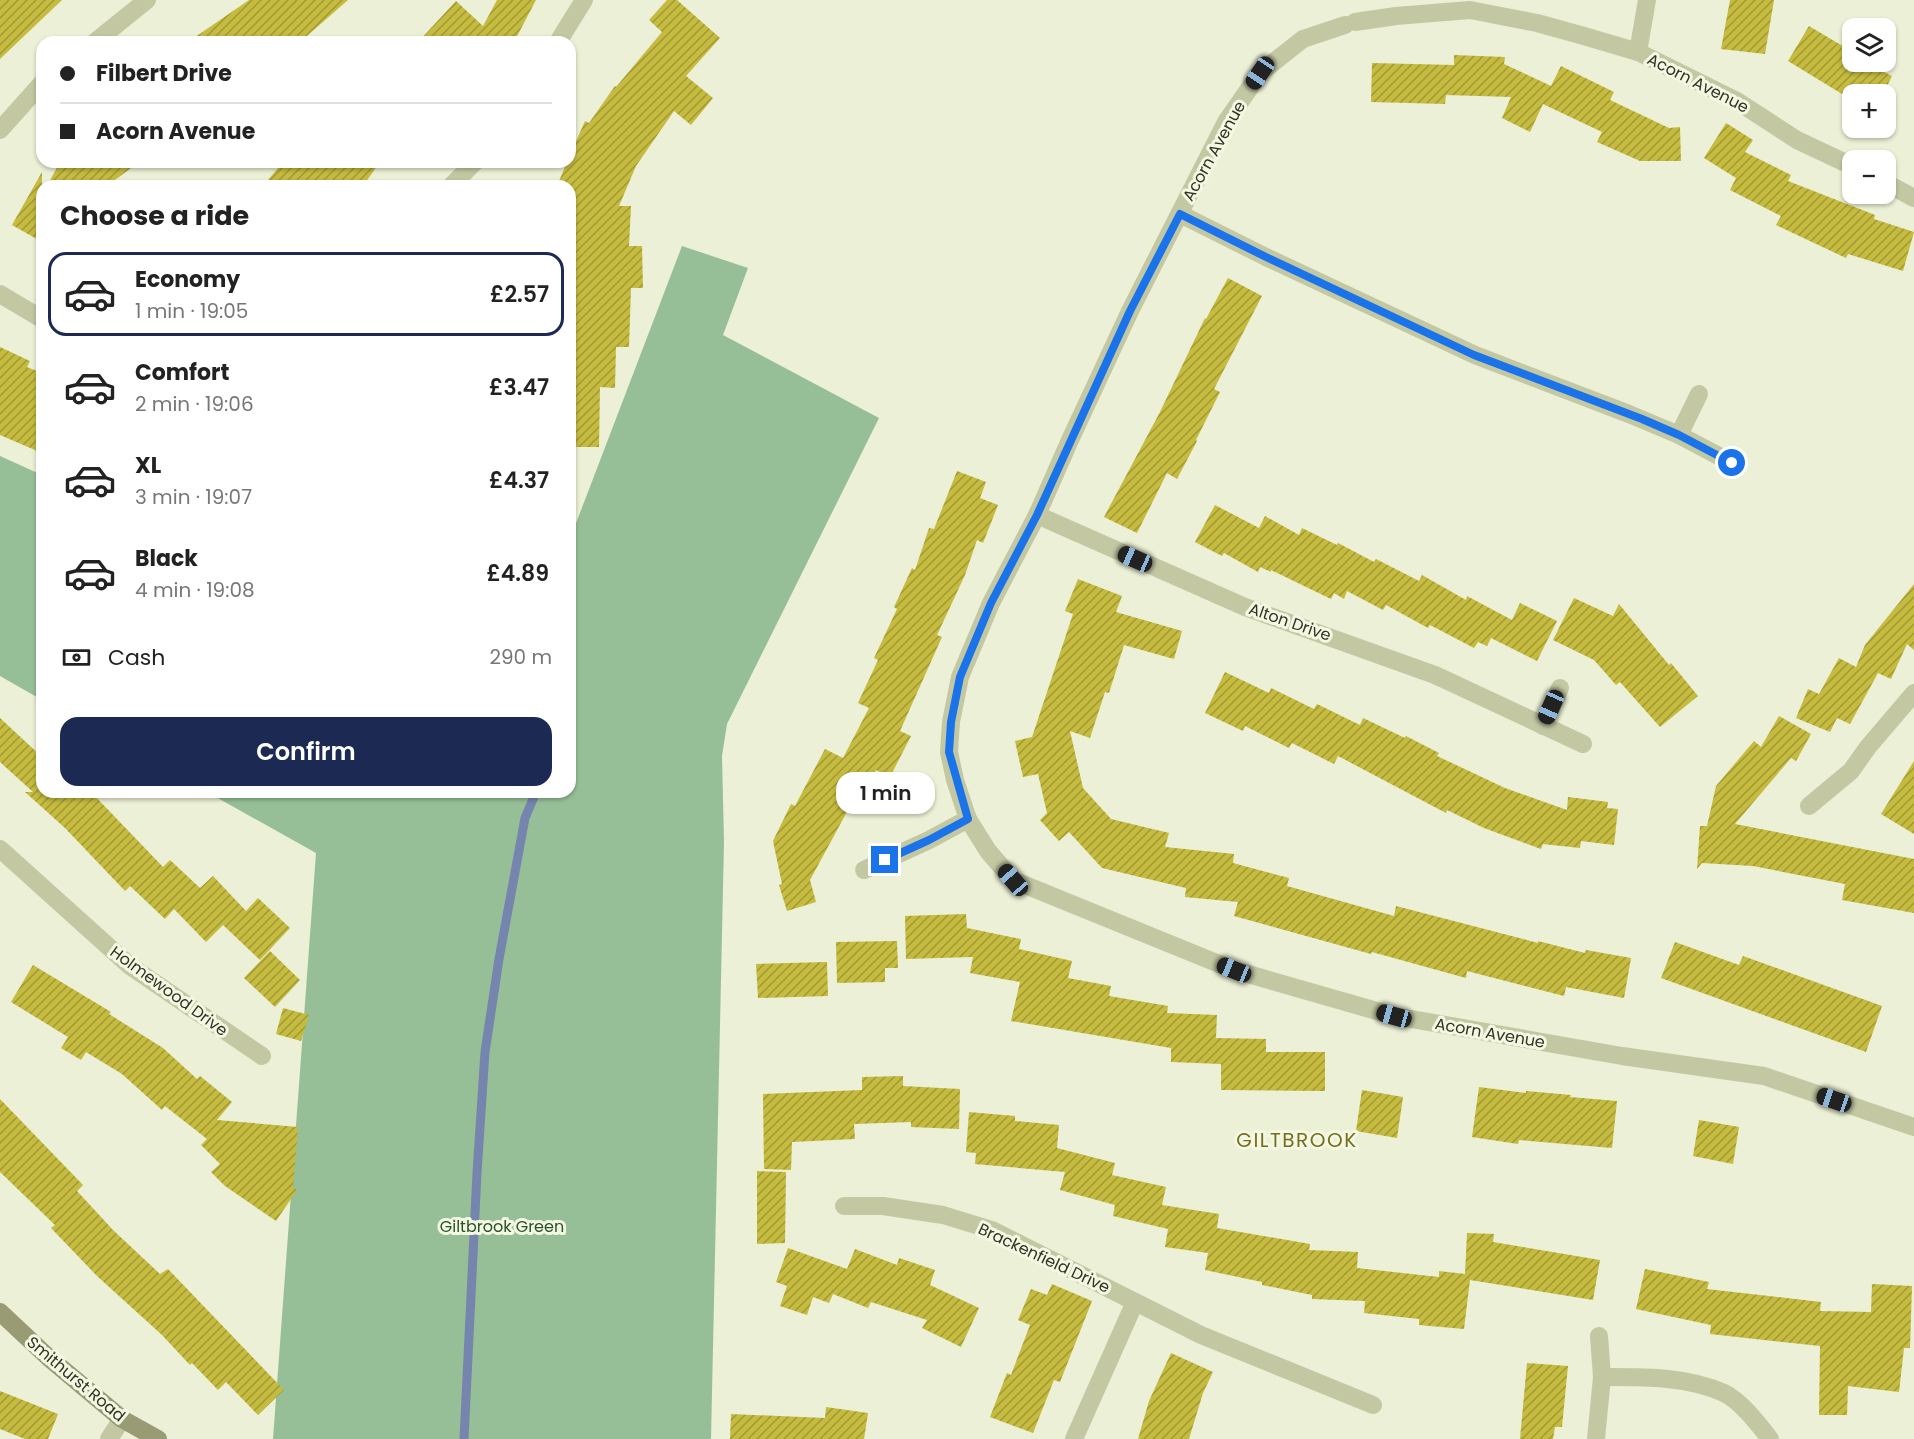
<!DOCTYPE html>
<meta charset="utf-8">
<style>
:root{--surface:#fff;--page:#f2f2f2;--text:#222;--muted:#767676;--line:#e0e0e0;--accent:#1b2953}
body{margin:0;font-family:Poppins,sans-serif;background:var(--page);color:var(--text);height:100vh;display:flex;flex-direction:column;font-size:22px;white-space:nowrap}
*{box-sizing:border-box;margin:0}
p{font-size:20px;color:var(--muted)}
.icon{flex:none;width:33px;height:33px;fill:none;stroke:currentColor;stroke-width:2;stroke-linecap:round;stroke-linejoin:round}
.map{position:relative;flex:1;overflow:hidden}
.side{position:absolute;left:36px;top:180px;width:540px;height:618px;display:flex;flex-direction:column;background:var(--surface);border-radius:18px;box-shadow:0 2px 4px #0004}
.side>*{flex:none}
.hud{position:absolute;left:36px;top:36px;width:540px;height:132px;border-radius:18px;box-shadow:0 2px 4px #0004;display:grid;align-content:center;height:132px;padding:0 24px;background:var(--surface)}
.controls{position:absolute;left:1842px;top:18px;display:grid;gap:12px}
.controls a{display:grid;place-items:center;width:54px;height:54px;border-radius:12px;background:var(--surface);box-shadow:0 2px 4px #0004;font-size:30px}
.end{position:absolute;width:27px;height:27px;margin:-14px;border:8px solid #1a73e8;background:#fff;box-shadow:0 0 0 3px #fff}
.from{border-radius:50%}
.bubble{position:absolute;height:42px;border-radius:18px;background:var(--surface);box-shadow:0 2px 4px #0004;font-size:20px;font-weight:600;line-height:42px;text-align:center}
.car{position:absolute;width:18px;height:36px;margin:-18px -9px;border-radius:8px;box-shadow:0 0 4px 2px #0007;background:linear-gradient(#222 24%,#8ab4d8 0 40%,#222 0 76%,#8ab4d8 0 86%,#222 0)}
.hud b{display:flex;align-items:center;gap:21px;height:57px;font-size:22px}
.hud b+b{border-top:2px solid var(--line)}
.hud i{width:15px;height:15px;background:var(--text)}
ul{padding:0;list-style:none}
li{display:flex;align-items:center;gap:18px;height:84px;margin:0 12px 9px;padding:0 12px;border:3px solid transparent;border-radius:18px}
li div{flex:1}
li b{display:block;font-size:22px}
li em{font-style:normal;font-weight:600}
li.active{border-color:var(--accent)}
li>.icon{width:54px;height:54px;stroke-width:1.5}
h2{padding:0 24px;font-size:27px;line-height:72px}
.pay{display:flex;align-items:center;gap:15px;height:66px;padding:0 24px;font-size:22px}
.pay p{margin-inline-start:auto}
.primary-button{display:flex;gap:12px;margin-top:auto;padding:12px 24px}
.primary-button a{flex:1;height:69px;border-radius:18px;background:var(--accent);color:#fff;font-size:24px;font-weight:600;line-height:69px;text-align:center}
.map>svg:first-child{display:block}
.park{fill:#97bf97}
.lines{fill:none;stroke-linecap:round;stroke-linejoin:round}
.stream{stroke:#7585ad;stroke-width:9}
.building{fill:url(#building-hatch)}
.street{stroke:#c3c8a3;stroke-width:18}
.secondary{stroke:#999b74;stroke-width:18}
.route{stroke:#1a73e8;stroke-width:8}
.labels{text-anchor:middle;dominant-baseline:central;stroke-width:6;stroke-linejoin:round;paint-order:stroke}
.street-label{font-size:16px;fill:#333225;stroke:#f3f8e2}
.park-label{font-size:16px;fill:#29502a;stroke:#f3f8e2}
.quarter-label{font-size:20px;letter-spacing:1.5px;fill:#766e1d;stroke:#f3f8e2}
</style>
<div class="map">
<svg width="1914" height="1439" viewBox="0 0 1914 1439">
<defs>
<pattern id="building-hatch" width="6" height="6" patternUnits="userSpaceOnUse" patternTransform="scale(1.5)"><rect width="6" height="6" fill="#c5bb3f"/><path d="M-1 1l2-2M0 6l6-6M5 7l2-2" fill="none" stroke="#a19935"/></pattern>
</defs>
<rect width="100%" height="100%" fill="#ebf0d6"/>
<!-- park -->
<g class="park">
<path d="M 682,246 L 748,268 L 723,335 L 879,418 L 727,724 L 722,756 L 724,842 L 711,1439 L 273,1439 L 316,853 L 207,792 L 570,792 L 570,539 Z"/>
<path d="M 0,456 L 42,475 L 42,700 L 0,676 Z"/>
</g>
<g class="lines">
<!-- stream -->
<path class="stream" d="M 464,1439 L 477,1173 L 485,1052 L 499,959 L 525,818 L 536,792"/>
</g>
<!-- building -->
<g class="building">
<path d="M 0,0 L 62,0 L 0,59 Z"/>
<path d="M 249,0 L 348,0 L 300,42 L 188,42 Z"/>
<path d="M 497,0 L 536,0 L 514,42 L 418,42 L 456,1 L 483,26 Z"/>
<path d="M 667,0 L 677,0 L 720,38 L 686,76 L 713,98 L 691,125 L 674,111 L 636,166 L 619,206 L 631,206 L 629,246 L 642,246 L 643,288 L 631,288 L 629,347 L 616,347 L 615,388 L 600,387 L 599,447 L 570,447 L 570,186 L 557,186 L 567,162 L 570,162 L 570,155 L 585,121 L 589,123 L 615,86 L 616,87 L 662,32 L 649,20 Z"/>
<path d="M 1730,0 L 1774,0 L 1765,54 L 1721,49 Z"/>
<path d="M 1809,26 L 1846,48 L 1844,52 L 1852,56 L 1852,62 L 1864,62 L 1892,76 L 1883,94 L 1842,94 L 1788,61 Z"/>
<path d="M 1454,55 L 1505,57 L 1504,64 L 1551,86 L 1561,66 L 1614,92 L 1610,100 L 1669,128 L 1680,127 L 1681,161 L 1640,161 L 1597,142 L 1602,132 L 1543,104 L 1530,132 L 1502,118 L 1511,97 L 1446,95 L 1445,104 L 1371,102 L 1372,63 L 1454,65 Z"/>
<path d="M 1726,123 L 1753,140 L 1745,152 L 1791,175 L 1788,181 L 1875,215 L 1874,219 L 1914,232 L 1903,271 L 1848,254 L 1846,258 L 1776,225 L 1781,216 L 1730,190 L 1736,178 L 1704,158 Z"/>
<path d="M 60,162 L 139,162 L 107,186 L 47,186 Z"/>
<path d="M 283,162 L 380,162 L 363,186 L 263,186 Z"/>
<path d="M 42,172 L 42,242 L 12,225 Z"/>
<path d="M 1228,278 L 1262,296 L 1214,389 L 1220,392 L 1196,440 L 1197,441 L 1177,479 L 1167,473 L 1137,533 L 1104,517 L 1160,412 L 1205,318 L 1206,319 Z"/>
<path d="M 0,347 L 30,361 L 27,367 L 42,373 L 42,453 L 0,435 Z"/>
<path d="M 957,471 L 986,482 L 980,498 L 998,505 L 983,543 L 977,540 L 965,575 L 937,635 L 942,637 L 900,731 L 911,736 L 890,777 L 876,770 L 860,800 L 855,797 L 810,880 L 816,902 L 787,911 L 779,885 L 782,884 L 773,841 L 791,804 L 795,806 L 825,749 L 843,758 L 869,708 L 858,703 L 878,660 L 874,658 L 897,609 L 894,607 L 912,568 L 915,570 L 929,528 L 934,529 Z"/>
<path d="M 1215,505 L 1259,528 L 1265,516 L 1299,535 L 1302,528 L 1337,545 L 1338,543 L 1374,562 L 1376,559 L 1419,581 L 1422,575 L 1466,600 L 1467,596 L 1512,620 L 1520,603 L 1557,621 L 1537,661 L 1491,638 L 1487,646 L 1478,642 L 1474,648 L 1430,625 L 1428,628 L 1386,605 L 1383,610 L 1347,591 L 1344,599 L 1334,593 L 1331,599 L 1271,570 L 1271,572 L 1260,567 L 1258,572 L 1224,553 L 1222,556 L 1195,542 Z"/>
<path d="M 1078,579 L 1122,596 L 1116,612 L 1182,631 L 1174,659 L 1124,645 L 1109,693 L 1105,692 L 1090,738 L 1070,731 L 1083,788 L 1111,819 L 1169,833 L 1165,847 L 1234,854 L 1233,863 L 1289,878 L 1287,886 L 1394,916 L 1396,906 L 1538,943 L 1538,941 L 1585,953 L 1586,950 L 1631,958 L 1624,998 L 1566,987 L 1564,996 L 1467,971 L 1466,978 L 1372,952 L 1371,954 L 1234,916 L 1238,902 L 1185,897 L 1186,888 L 1102,868 L 1069,832 L 1059,841 L 1040,820 L 1047,813 L 1038,774 L 1023,777 L 1015,741 L 1032,737 L 1073,614 L 1065,611 Z"/>
<path d="M 1914,584 L 1914,650 L 1907,644 L 1891,679 L 1878,673 L 1850,724 L 1837,718 L 1830,732 L 1796,718 L 1808,689 L 1819,694 L 1839,658 L 1856,667 L 1865,645 Z"/>
<path d="M 1574,598 L 1613,616 L 1619,604 L 1669,665 L 1671,663 L 1698,696 L 1660,727 L 1620,682 L 1616,685 L 1594,660 L 1553,640 Z"/>
<path d="M 1225,672 L 1269,693 L 1271,688 L 1314,709 L 1317,704 L 1360,725 L 1363,718 L 1405,738 L 1406,736 L 1439,753 L 1437,756 L 1505,788 L 1567,810 L 1568,797 L 1608,802 L 1607,808 L 1618,809 L 1614,845 L 1581,841 L 1580,848 L 1543,844 L 1541,849 L 1484,828 L 1447,810 L 1446,813 L 1338,756 L 1334,764 L 1292,743 L 1289,748 L 1245,726 L 1243,731 L 1205,713 Z"/>
<path d="M 1779,716 L 1811,734 L 1796,761 L 1791,758 L 1735,824 L 1914,859 L 1914,913 L 1842,900 L 1845,884 L 1753,866 L 1702,863 L 1697,869 L 1700,826 L 1707,826 L 1716,786 L 1754,741 L 1761,747 Z"/>
<path d="M 0,718 L 42,757 L 42,792 L 91,792 L 163,867 L 170,860 L 200,888 L 213,876 L 246,911 L 258,898 L 290,928 L 260,960 L 223,925 L 206,942 L 174,909 L 165,919 L 130,886 L 125,891 L 65,828 L 25,792 L 33,792 L 0,762 Z"/>
<path d="M 1914,761 L 1914,834 L 1881,814 Z"/>
<path d="M 966,914 L 967,928 L 1021,939 L 1019,949 L 1072,961 L 1068,978 L 1111,986 L 1109,996 L 1168,1006 L 1167,1013 L 1217,1015 L 1216,1038 L 1266,1039 L 1266,1052 L 1325,1052 L 1325,1091 L 1221,1090 L 1221,1064 L 1171,1062 L 1171,1048 L 1011,1021 L 1020,982 L 970,973 L 973,957 L 906,959 L 905,916 Z"/>
<path d="M 897,941 L 898,968 L 885,968 L 885,982 L 837,983 L 836,942 Z"/>
<path d="M 1675,942 L 1739,965 L 1743,956 L 1882,1006 L 1866,1052 L 1661,978 Z"/>
<path d="M 270,951 L 300,980 L 275,1007 L 244,978 Z"/>
<path d="M 827,962 L 828,996 L 758,998 L 756,964 Z"/>
<path d="M 33,965 L 111,1012 L 109,1014 L 163,1048 L 197,1079 L 200,1076 L 232,1102 L 217,1120 L 298,1127 L 293,1187 L 297,1190 L 276,1221 L 225,1186 L 211,1172 L 220,1164 L 201,1145 L 207,1139 L 165,1106 L 162,1110 L 122,1074 L 86,1052 L 81,1060 L 61,1048 L 68,1037 L 11,1002 Z"/>
<path d="M 283,1008 L 309,1015 L 301,1041 L 276,1034 Z"/>
<path d="M 903,1076 L 903,1086 L 960,1089 L 959,1129 L 911,1127 L 911,1122 L 854,1124 L 855,1139 L 792,1142 L 791,1170 L 764,1169 L 763,1094 L 862,1090 L 862,1077 Z"/>
<path d="M 1479,1087 L 1526,1093 L 1526,1091 L 1571,1095 L 1570,1097 L 1617,1101 L 1612,1148 L 1519,1140 L 1518,1144 L 1472,1137 Z"/>
<path d="M 1362,1090 L 1403,1097 L 1397,1138 L 1356,1131 Z"/>
<path d="M 0,1099 L 83,1185 L 77,1191 L 113,1230 L 160,1274 L 168,1269 L 284,1390 L 258,1415 L 226,1382 L 218,1390 L 192,1363 L 190,1365 L 162,1335 L 97,1276 L 51,1228 L 55,1225 L 0,1172 Z"/>
<path d="M 969,1112 L 1015,1116 L 1015,1121 L 1059,1125 L 1057,1148 L 1115,1163 L 1112,1175 L 1166,1187 L 1162,1205 L 1219,1214 L 1217,1228 L 1310,1244 L 1309,1250 L 1358,1252 L 1357,1268 L 1439,1277 L 1439,1271 L 1465,1274 L 1467,1233 L 1494,1234 L 1493,1242 L 1600,1260 L 1593,1300 L 1470,1280 L 1464,1329 L 1419,1325 L 1419,1319 L 1364,1313 L 1365,1301 L 1312,1299 L 1312,1295 L 1262,1285 L 1262,1282 L 1205,1270 L 1208,1253 L 1165,1247 L 1168,1229 L 1113,1216 L 1115,1205 L 1060,1190 L 1065,1172 L 975,1164 L 976,1153 L 966,1152 Z"/>
<path d="M 1699,1120 L 1739,1127 L 1733,1164 L 1693,1156 Z"/>
<path d="M 757,1171 L 786,1172 L 785,1243 L 757,1244 Z"/>
<path d="M 788,1248 L 847,1269 L 855,1249 L 897,1265 L 899,1258 L 935,1270 L 930,1285 L 979,1308 L 961,1347 L 922,1328 L 927,1320 L 871,1302 L 868,1308 L 833,1294 L 829,1303 L 813,1297 L 807,1315 L 780,1306 L 787,1286 L 776,1282 Z"/>
<path d="M 1645,1269 L 1709,1282 L 1707,1289 L 1821,1302 L 1820,1311 L 1871,1312 L 1872,1284 L 1912,1286 L 1910,1348 L 1904,1348 L 1899,1392 L 1848,1386 L 1847,1415 L 1819,1415 L 1820,1346 L 1710,1334 L 1711,1325 L 1636,1309 Z"/>
<path d="M 1052,1284 L 1092,1301 L 1060,1382 L 1054,1380 L 1033,1433 L 990,1417 L 1007,1373 L 1011,1375 L 1030,1325 L 1018,1320 L 1031,1289 L 1047,1295 Z"/>
<path d="M 1171,1353 L 1213,1372 L 1203,1393 L 1189,1439 L 1138,1439 L 1149,1401 Z"/>
<path d="M 1527,1363 L 1568,1366 L 1562,1427 L 1555,1427 L 1553,1439 L 1520,1439 Z"/>
<path d="M 0,1391 L 58,1414 L 48,1439 L 25,1439 L 0,1429 Z"/>
<path d="M 826,1407 L 868,1413 L 864,1439 L 730,1439 L 731,1414 L 825,1418 Z"/>
</g>
<g class="lines">
<!-- street -->
<g class="street">
<path d="M 1355,22 L 1396,16 L 1470,10 L 1537,23 L 1584,36 L 1638,52 L 1737,101 L 1797,140 L 1852,166"/>
<path d="M 1345,25 L 1303,39 L 1260,73 L 1226,122 L 1130,311 L 1070,440 L 1037,515 L 991,603 L 960,677 L 951,722 L 949,752 L 955,780 L 968,819 L 988,851 L 1013,880 L 1234,970 L 1394,1016 L 1622,1056 L 1764,1076 L 1914,1127"/>
<path d="M 95,42 L 147,0"/>
<path d="M 558,42 L 584,0"/>
<path d="M 1638,52 L 1647,0"/>
<path d="M 0,130 L 42,83"/>
<path d="M 1886,183 L 1914,198"/>
<path d="M 451,186 L 475,162"/>
<path d="M 1180,214 L 1266,257 L 1475,355 L 1629,414 L 1679,435"/>
<path d="M 0,294 L 42,319"/>
<path d="M 1699,394 L 1679,435 L 1732,463"/>
<path d="M 1037,515 L 1245,607 L 1435,675 L 1583,744"/>
<path d="M 1543,726 L 1560,688"/>
<path d="M 1809,806 L 1851,771 L 1868,747 L 1914,693"/>
<path d="M 0,849 L 130,966 L 262,1056"/>
<path d="M 864,870 L 929,840 L 968,819"/>
<path d="M 844,1206 L 883,1206 L 943,1215 L 992,1230 L 1201,1335 L 1373,1405"/>
<path d="M 1599,1336 L 1602,1377"/>
<path d="M 109,1439 L 122,1419"/>
<path d="M 1074,1439 L 1135,1302"/>
<path d="M 1596,1439 L 1602,1377 C 1643,1377 1687,1376 1724,1393 C 1741,1401 1759,1425 1770,1439"/>
</g>
<!-- secondary -->
<path class="secondary" d="M 0,1312 L 48,1357 L 122,1419 L 158,1439"/>
</g>
<g class="lines">
<!-- route -->
<path class="route" d="M 885,860 L 929,840 L 968,819 L 949,752 L 951,722 L 960,677 L 991,603 L 1037,515 L 1130,311 L 1180,214 L 1266,257 L 1474,355 L 1642,419 L 1679,435 L 1732,463"/>
</g>
<g class="labels">
<!-- street labels -->
<g class="street-label">
<text transform="translate(1698 83) rotate(27)">Acorn Avenue</text>
<text transform="translate(1214 151) rotate(-61)">Acorn Avenue</text>
<text transform="translate(1290 622) rotate(19)">Alton Drive</text>
<text transform="translate(169 991) rotate(36)">Holmewood Drive</text>
<text transform="translate(1490 1033) rotate(10)">Acorn Avenue</text>
<text transform="translate(1044 1258) rotate(25)">Brackenfield Drive</text>
<text transform="translate(76 1379) rotate(40)">Smithurst Road</text>
</g>
<!-- park labels -->
<g class="park-label">
<text x="502" y="1226">Giltbrook Green</text>
</g>
<!-- quarter labels -->
<g class="quarter-label">
<text x="1297" y="1140">GILTBROOK</text>
</g>
</g>
</svg>
<div class="controls">
<a><svg class="icon" aria-label="layers" viewBox="0 0 24 24"><path d="M12 4l9 5-9 5-9-5zM3 14l9 5 9-5"/></svg></a>
<a>+</a>
<a>−</a>
</div>
<i class="end from" style="left:1732px;top:463px"></i>
<i class="end" style="left:885px;top:860px"></i>
<div class="bubble" style="left:836px;top:772px;width:99px">1 min</div>
<i class="car" style="left:1260px;top:73px;rotate:214deg"></i>
<i class="car" style="left:1135px;top:559px;rotate:294deg"></i>
<i class="car" style="left:1551px;top:707px;rotate:204deg"></i>
<i class="car" style="left:1013px;top:880px;rotate:319deg"></i>
<i class="car" style="left:1234px;top:970px;rotate:292deg"></i>
<i class="car" style="left:1394px;top:1016px;rotate:286deg"></i>
<i class="car" style="left:1834px;top:1100px;rotate:289deg"></i>
<div class="hud">
<b><i class="from"></i>Filbert Drive</b>
<b><i></i>Acorn Avenue</b>
</div>
<section class="side">
<h2>Choose a ride</h2>
<ul>
<li class="active"><svg class="icon" aria-label="car" viewBox="0 0 24 24"><path d="M5 17H2v-5l4-1 3-4h7l3 4 3 1v5h-3M9 17h6M6 11h13"/><circle cx="7" cy="17" r="2"/><circle cx="17" cy="17" r="2"/></svg><div><b>Economy</b><p>1 min · 19:05</p></div><em>£2.57</em></li>
<li><svg class="icon" aria-label="car" viewBox="0 0 24 24"><path d="M5 17H2v-5l4-1 3-4h7l3 4 3 1v5h-3M9 17h6M6 11h13"/><circle cx="7" cy="17" r="2"/><circle cx="17" cy="17" r="2"/></svg><div><b>Comfort</b><p>2 min · 19:06</p></div><em>£3.47</em></li>
<li><svg class="icon" aria-label="car" viewBox="0 0 24 24"><path d="M5 17H2v-5l4-1 3-4h7l3 4 3 1v5h-3M9 17h6M6 11h13"/><circle cx="7" cy="17" r="2"/><circle cx="17" cy="17" r="2"/></svg><div><b>XL</b><p>3 min · 19:07</p></div><em>£4.37</em></li>
<li><svg class="icon" aria-label="car" viewBox="0 0 24 24"><path d="M5 17H2v-5l4-1 3-4h7l3 4 3 1v5h-3M9 17h6M6 11h13"/><circle cx="7" cy="17" r="2"/><circle cx="17" cy="17" r="2"/></svg><div><b>Black</b><p>4 min · 19:08</p></div><em>£4.89</em></li>
</ul>
<div class="pay"><svg class="icon" aria-label="cash" viewBox="0 0 24 24"><path d="M3 7h18v10H3z"/><circle cx="12" cy="12" r="2"/></svg>Cash<p>290 m</p></div>
<div class="primary-button"><a>Confirm</a></div>
</section>
</div>
